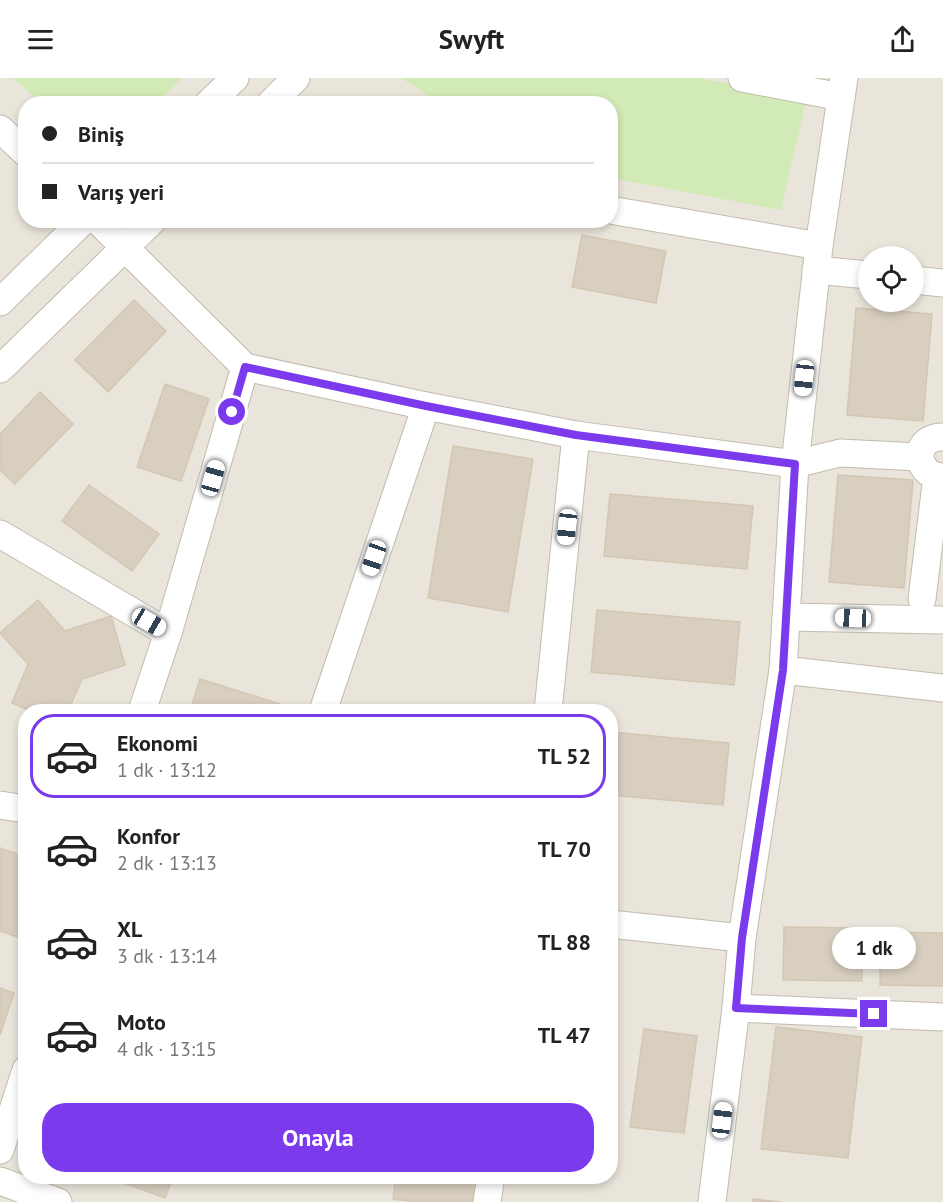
<!DOCTYPE html>
<html lang="tr">
<meta charset="utf-8">
<style>
:root{--surface:#fff;--page:#f2f2f2;--text:#222;--muted:#767676;--line:#e0e0e0;--accent:#7c3aed}
body{margin:0;font-family:"PT Sans",sans-serif;background:var(--page);color:var(--text);height:100vh;display:flex;flex-direction:column;font-size:22px;white-space:nowrap}
*{box-sizing:border-box;margin:0}
p{font-size:20px;color:var(--muted)}
.icon{flex:none;width:33px;height:33px;fill:none;stroke:currentColor;stroke-width:2;stroke-linecap:round;stroke-linejoin:round}
.map{position:relative;flex:1;overflow:hidden}
.sheet{position:absolute;left:18px;top:626px;width:600px;height:480px;display:flex;flex-direction:column;background:var(--surface);border-radius:24px;box-shadow:0 3px 9px #0003}
.sheet>*{flex:none}
.hud{position:absolute;left:18px;top:18px;width:600px;height:132px;border-radius:24px;box-shadow:0 3px 9px #0003;display:grid;align-content:center;height:132px;padding:0 24px;background:var(--surface)}
.controls{position:absolute;left:858px;top:168px;display:grid;gap:12px}
.controls a{display:grid;place-items:center;width:66px;height:66px;border-radius:50%;background:var(--surface);box-shadow:0 3px 9px #0003;font-size:30px}
.end{position:absolute;width:27px;height:27px;margin:-14px;border:8px solid #7c3aed;background:#fff;box-shadow:0 0 0 3px #fff}
.from{border-radius:50%}
.bubble{position:absolute;height:42px;border-radius:21px;background:var(--surface);box-shadow:0 3px 9px #0003;font-size:20px;font-weight:700;line-height:42px;text-align:center}
.car{position:absolute;width:18px;height:36px;margin:-18px -9px;border-radius:8px;box-shadow:0 0 4px 2px #0007;background:linear-gradient(#fff 24%,#345 0 40%,#fff 0 76%,#345 0 86%,#fff 0)}
.hud b{display:flex;align-items:center;gap:21px;height:57px;font-size:22px}
.hud b+b{border-top:2px solid var(--line)}
.hud i{width:15px;height:15px;background:var(--text)}
ul{padding:10px 0 0;list-style:none}
li{display:flex;align-items:center;gap:18px;height:84px;margin:0 12px 9px;padding:0 12px;border:3px solid transparent;border-radius:24px}
li div{flex:1}
li b{display:block;font-size:22px}
li em{font-style:normal;font-weight:700}
li.selected{border-color:var(--accent)}
li>.icon{width:54px;height:54px;stroke-width:1.5}
.action{display:flex;gap:12px;margin-top:auto;padding:12px 24px}
.action a{flex:1;height:69px;border-radius:24px;background:var(--accent);color:#fff;font-size:24px;font-weight:700;line-height:69px;text-align:center}
header{display:flex;justify-content:space-between;align-items:center;height:78px;padding:0 24px;background:var(--surface);font-size:27px;font-weight:700}
.map>svg:first-child{display:block}
.residential{fill:#eae5da;fill-rule:evenodd}
.green{fill:#d2eab5}
.building{fill:#d8cfc1;stroke:#d3c7b4;stroke-width:1.5}
.lines{fill:none;stroke-linecap:round;stroke-linejoin:round}
.minor-casing{stroke:#c2bbae;stroke-width:29}
.minor{stroke:#fff;stroke-width:27}
.route{stroke:#7c3aed;stroke-width:8}
</style>
<header><svg class="icon" aria-label="menu" viewBox="0 0 24 24"><path d="M4 6h16M4 12h16M4 18h16"/></svg>Swyft<svg class="icon" aria-label="share" viewBox="0 0 24 24"><path d="M12 15V3M7 8l5-5 5 5M5 13v7h14v-7"/></svg></header>
<div class="map">
<svg width="943" height="1124" viewBox="0 0 943 1124">
<rect width="100%" height="100%" fill="#f6f3ec"/>
<!-- residential -->
<path class="residential" d="M 0,0 L 943,0 L 943,1124 L 0,1124 ZM 26,26 L 610,26 L 610,142 L 26,142 ZM 868,178 L 914,178 L 914,224 L 868,224 ZM 26,633 L 610,633 L 610,1098 L 26,1098 Z"/>
<!-- green -->
<g class="green">
<path d="M 13,0 L 181,0 L 157,26 L 41,25 Z"/>
<path d="M 401,0 L 700,0 L 806,22 L 781,132 L 611,100 L 610,26 L 422,25 L 426,16 Z"/>
</g>
<!-- building -->
<g class="building">
<path d="M 582,157 L 666,173 L 656,225 L 572,209 Z"/>
<path d="M 134,222 L 166,253 L 108,314 L 75,282 Z"/>
<path d="M 856,230 L 932,236 L 923,343 L 847,337 Z"/>
<path d="M 165,306 L 209,321 L 181,403 L 137,389 Z"/>
<path d="M 40,314 L 73,346 L 15,406 L 0,392 L 0,356 Z"/>
<path d="M 453,368 L 533,381 L 508,534 L 428,520 Z"/>
<path d="M 838,397 L 913,402 L 904,510 L 829,504 Z"/>
<path d="M 89,407 L 159,456 L 132,493 L 62,443 Z"/>
<path d="M 610,416 L 753,428 L 747,491 L 604,478 Z"/>
<path d="M 38,522 L 65,553 L 111,538 L 125,587 L 82,601 L 68,633 L 31,633 L 12,625 L 28,586 L 0,555 Z"/>
<path d="M 597,532 L 740,544 L 734,607 L 591,594 Z"/>
<path d="M 200,601 L 280,626 L 278,633 L 190,633 Z"/>
<path d="M 610,654 L 729,665 L 723,727 L 610,717 Z"/>
<path d="M 0,770 L 26,779 L 26,862 L 0,853 Z"/>
<path d="M 784,849 L 862,850 L 862,903 L 783,902 Z"/>
<path d="M 880,854 L 943,855 L 943,908 L 880,907 Z"/>
<path d="M 0,910 L 14,915 L 0,957 Z"/>
<path d="M 776,949 L 862,959 L 848,1080 L 761,1071 Z"/>
<path d="M 644,951 L 697,958 L 684,1055 L 630,1049 Z"/>
<path d="M 121,1098 L 173,1098 L 165,1120 L 119,1103 Z"/>
<path d="M 396,1098 L 480,1098 L 477,1124 L 420,1124 L 393,1121 Z"/>
<path d="M 753,1121 L 781,1124 L 752,1124 Z"/>
</g>
<g class="lines">
<!-- minor casing -->
<g class="minor-casing">
<g id="minor">
<path d="M 742,0 L 841,19"/>
<path d="M 208,26 L 235,0"/>
<path d="M 270,26 L 296,0"/>
<path d="M 0,51 L 26,75"/>
<path d="M 610,132 L 819,168"/>
<path d="M 97,142 L 245,289 L 426,328 L 576,357 L 795,386 L 840,375 L 919,379"/>
<path d="M 816,192 L 868,197"/>
<path d="M 914,202 L 943,205"/>
<path d="M 0,224 L 84,142"/>
<path d="M 0,291 L 153,142"/>
<path d="M 928,394 C 912,379 922,358 943,359"/>
<path d="M 0,456 L 168,555"/>
<path d="M 922,521 L 937,398"/>
<path d="M 786,539 L 943,542"/>
<path d="M 783,592 L 943,610"/>
<path d="M 142,633 L 168,555 L 245,289"/>
<path d="M 323,633 L 426,328"/>
<path d="M 548,633 L 576,357"/>
<path d="M 0,727 L 26,731"/>
<path d="M 610,846 L 742,860"/>
<path d="M 736,930 L 943,939"/>
<path d="M 0,1072 L 26,992"/>
<path d="M 0,1103 L 58,1124"/>
<path d="M 487,1124 L 491,1098"/>
<path d="M 712,1124 L 736,930 L 742,860 L 783,592 L 795,386 L 819,168 L 844,0"/>
</g>
</g>
<!-- minor -->
<use href="#minor" class="minor"/>
</g>
<g class="lines">
<!-- route -->
<path class="route" d="M 232,334 L 245,289 L 426,328 L 576,357 L 795,386 L 783,592 L 742,860 L 736,930 L 874,936"/>
</g>
</svg>
<div class="controls">
<a><svg class="icon" aria-label="locate" viewBox="0 0 24 24"><circle cx="12" cy="12" r="6"/><path d="M12 2v4M12 18v4M2 12h4M18 12h4"/></svg></a>
</div>
<i class="end from" style="left:232px;top:334px"></i>
<i class="end" style="left:874px;top:936px"></i>
<div class="bubble" style="left:832px;top:849px;width:84px">1 dk</div>
<i class="car" style="left:804px;top:300px;rotate:186deg"></i>
<i class="car" style="left:213px;top:400px;rotate:16deg"></i>
<i class="car" style="left:567px;top:449px;rotate:186deg"></i>
<i class="car" style="left:374px;top:480px;rotate:199deg"></i>
<i class="car" style="left:853px;top:540px;rotate:272deg"></i>
<i class="car" style="left:149px;top:544px;rotate:120deg"></i>
<i class="car" style="left:722px;top:1042px;rotate:7deg"></i>
<div class="hud">
<b><i class="from"></i>Biniş</b>
<b><i></i>Varış yeri</b>
</div>
<section class="sheet">
<ul>
<li class="selected"><svg class="icon" aria-label="car" viewBox="0 0 24 24"><path d="M5 17H2v-5l4-1 3-4h7l3 4 3 1v5h-3M9 17h6M6 11h13"/><circle cx="7" cy="17" r="2"/><circle cx="17" cy="17" r="2"/></svg><div><b>Ekonomi</b><p>1 dk · 13:12</p></div><em>TL 52</em></li>
<li><svg class="icon" aria-label="car" viewBox="0 0 24 24"><path d="M5 17H2v-5l4-1 3-4h7l3 4 3 1v5h-3M9 17h6M6 11h13"/><circle cx="7" cy="17" r="2"/><circle cx="17" cy="17" r="2"/></svg><div><b>Konfor</b><p>2 dk · 13:13</p></div><em>TL 70</em></li>
<li><svg class="icon" aria-label="car" viewBox="0 0 24 24"><path d="M5 17H2v-5l4-1 3-4h7l3 4 3 1v5h-3M9 17h6M6 11h13"/><circle cx="7" cy="17" r="2"/><circle cx="17" cy="17" r="2"/></svg><div><b>XL</b><p>3 dk · 13:14</p></div><em>TL 88</em></li>
<li><svg class="icon" aria-label="car" viewBox="0 0 24 24"><path d="M5 17H2v-5l4-1 3-4h7l3 4 3 1v5h-3M9 17h6M6 11h13"/><circle cx="7" cy="17" r="2"/><circle cx="17" cy="17" r="2"/></svg><div><b>Moto</b><p>4 dk · 13:15</p></div><em>TL 47</em></li>
</ul>
<div class="action"><a>Onayla</a></div>
</section>
</div>
